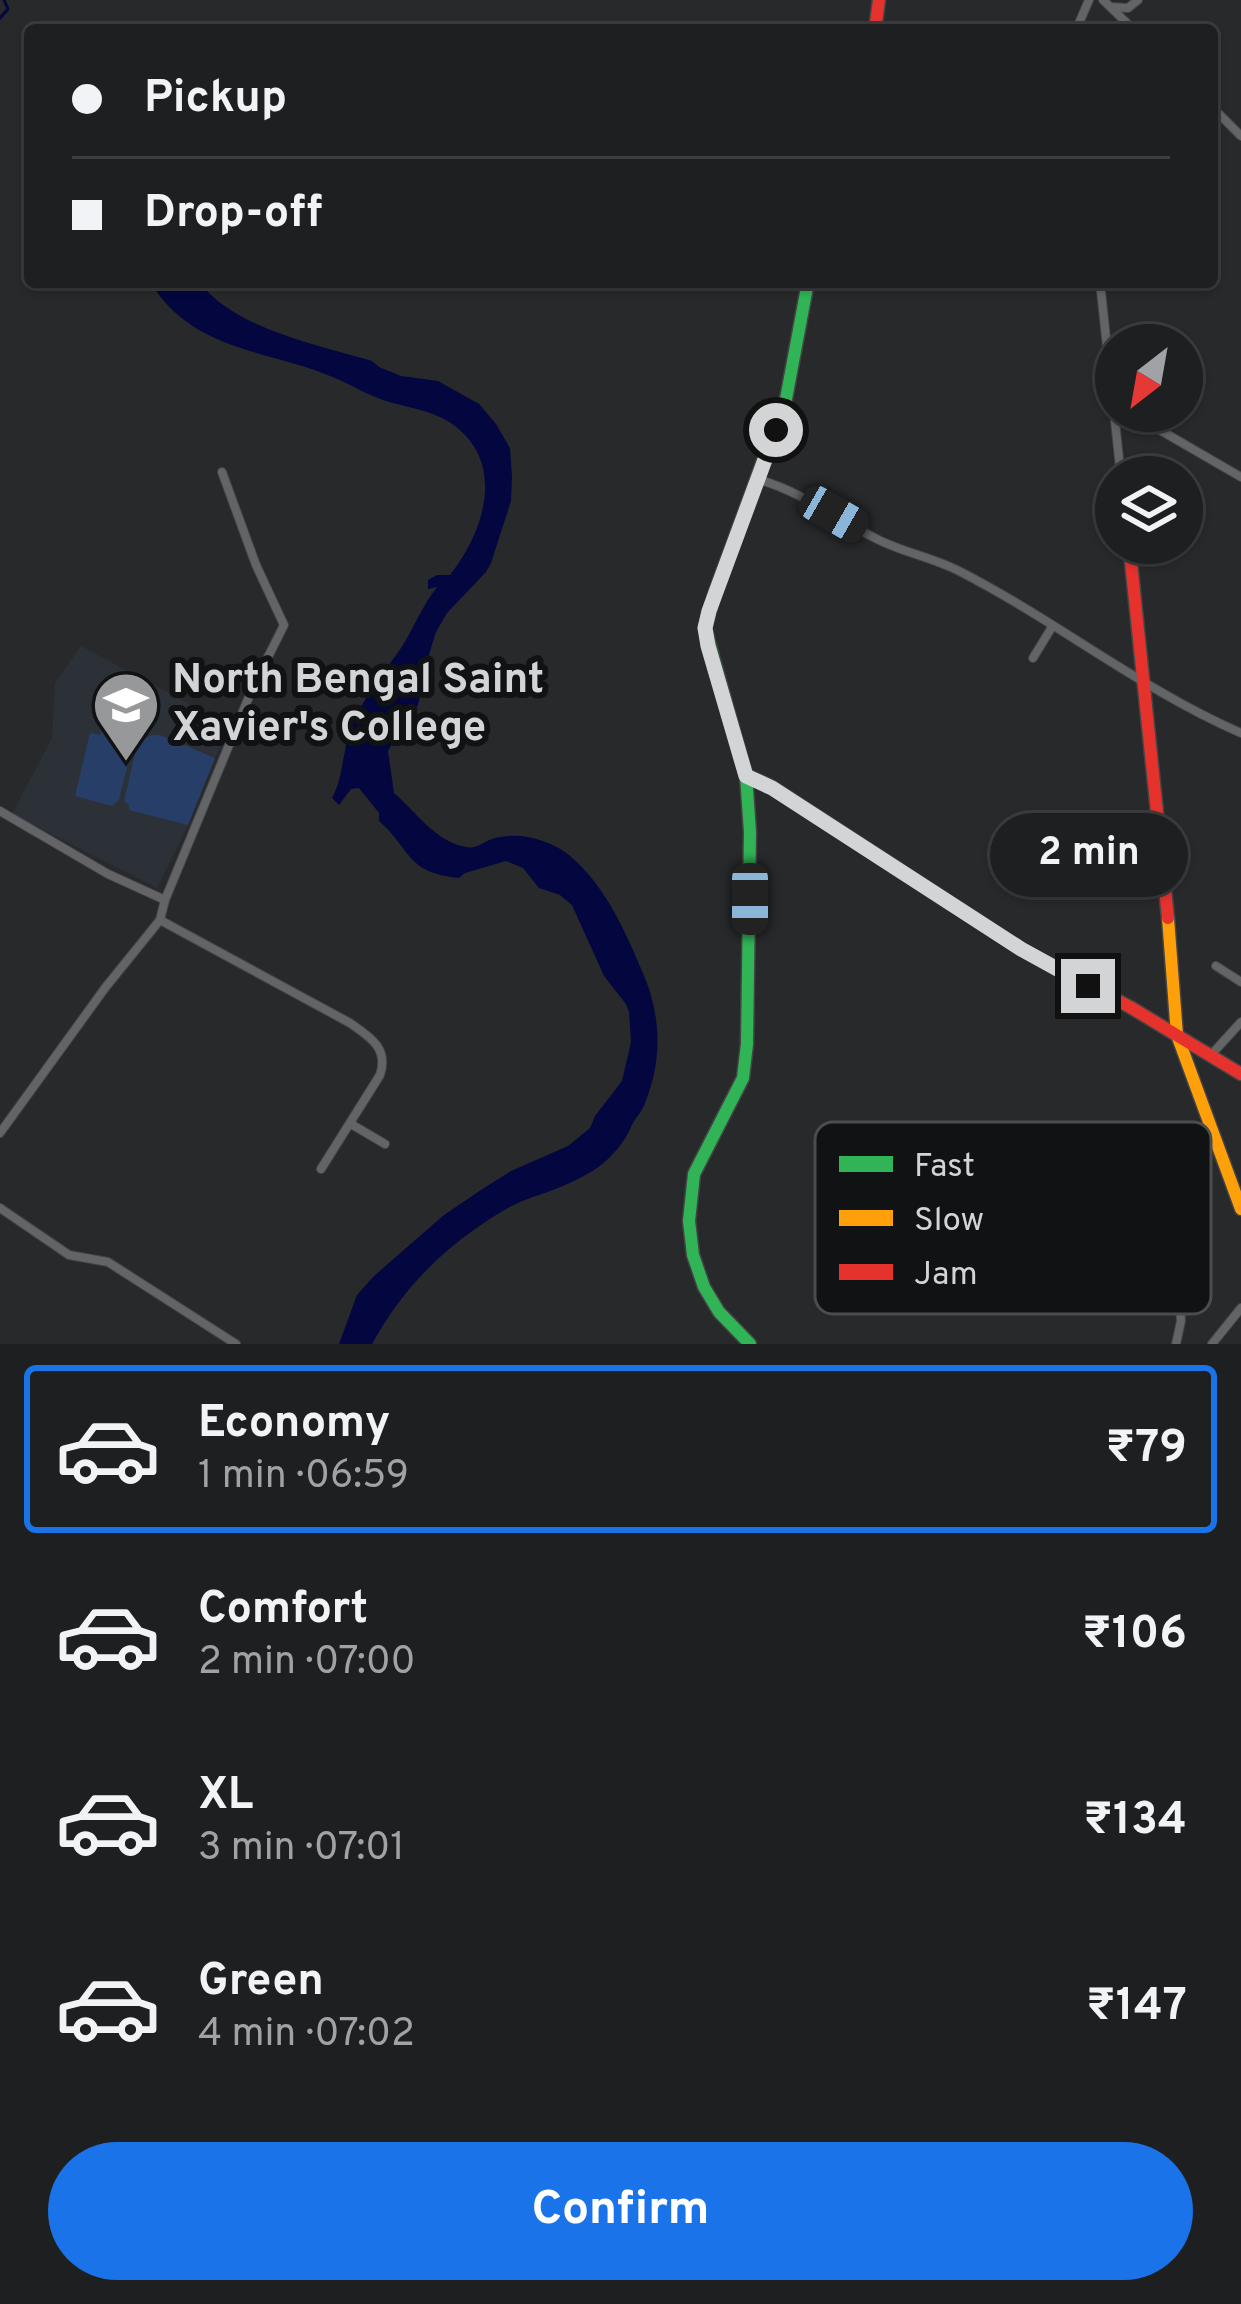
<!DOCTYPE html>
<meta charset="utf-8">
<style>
:root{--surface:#1e1f20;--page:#262729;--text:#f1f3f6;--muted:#a1a2a5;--line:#3c3d3e;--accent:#1a73e8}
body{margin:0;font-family:Overpass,sans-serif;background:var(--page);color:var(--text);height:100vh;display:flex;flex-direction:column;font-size:45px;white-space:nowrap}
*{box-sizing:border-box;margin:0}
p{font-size:39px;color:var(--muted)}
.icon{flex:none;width:66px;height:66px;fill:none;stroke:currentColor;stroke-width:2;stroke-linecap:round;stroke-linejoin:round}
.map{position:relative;height:1344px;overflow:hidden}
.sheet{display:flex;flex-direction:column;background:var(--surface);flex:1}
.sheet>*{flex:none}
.banner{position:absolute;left:24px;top:24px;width:1194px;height:264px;border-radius:12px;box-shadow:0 3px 9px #0004,0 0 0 3px var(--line);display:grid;align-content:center;height:264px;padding:0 48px;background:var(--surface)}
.needle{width:78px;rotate:211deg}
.controls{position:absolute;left:1095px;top:324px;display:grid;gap:24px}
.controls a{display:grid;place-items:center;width:108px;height:108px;border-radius:50%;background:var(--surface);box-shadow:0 3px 9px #0004,0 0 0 3px var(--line);font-size:60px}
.end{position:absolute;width:54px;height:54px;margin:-27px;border:15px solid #d3d4d6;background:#111;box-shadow:0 0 0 6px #111}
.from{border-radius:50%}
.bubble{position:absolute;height:84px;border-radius:42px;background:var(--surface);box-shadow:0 3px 9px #0004,0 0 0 3px var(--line);font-size:39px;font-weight:700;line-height:84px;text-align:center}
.car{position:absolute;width:36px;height:72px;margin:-36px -18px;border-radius:15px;box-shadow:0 0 9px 3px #0007;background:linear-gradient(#222 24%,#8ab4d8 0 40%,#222 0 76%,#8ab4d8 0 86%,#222 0)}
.banner b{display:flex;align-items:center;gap:42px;height:114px;font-size:45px}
.banner b+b{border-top:3px solid var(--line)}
.banner i{width:30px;height:30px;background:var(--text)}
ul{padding:21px 0 0;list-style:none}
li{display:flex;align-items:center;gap:36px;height:168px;margin:0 24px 18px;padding:0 24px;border:6px solid transparent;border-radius:12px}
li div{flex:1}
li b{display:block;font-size:45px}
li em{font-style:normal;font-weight:700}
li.active{border-color:var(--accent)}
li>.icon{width:108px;height:108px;stroke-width:1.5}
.action{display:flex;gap:24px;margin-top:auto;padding:24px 48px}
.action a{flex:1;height:138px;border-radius:72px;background:var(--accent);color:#fff;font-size:48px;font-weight:700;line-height:138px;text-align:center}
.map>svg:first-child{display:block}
.built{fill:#2c3138}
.green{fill:#273e68}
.water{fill:#04063f}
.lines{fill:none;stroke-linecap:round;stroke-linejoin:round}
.stream{stroke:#04063f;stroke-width:3}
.street-casing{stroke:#434446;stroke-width:10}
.fast-casing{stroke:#434446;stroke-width:15}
.slow-casing{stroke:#434446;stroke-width:15}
.jam-casing{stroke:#434446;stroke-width:15}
.street{stroke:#636465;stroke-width:8}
.fast{stroke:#30b455;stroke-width:12}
.slow{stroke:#ff9f0a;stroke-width:12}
.jam{stroke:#e5322d;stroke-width:12}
.route{stroke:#d3d4d6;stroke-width:15}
.labels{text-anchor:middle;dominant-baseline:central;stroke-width:12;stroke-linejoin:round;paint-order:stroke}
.poi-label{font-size:42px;font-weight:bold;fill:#d3d4d6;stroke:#111213;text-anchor:start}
.key{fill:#111213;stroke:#4b4c4e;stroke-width:3}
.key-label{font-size:33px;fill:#d3d4d6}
</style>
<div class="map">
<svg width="1241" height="1344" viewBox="0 0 1241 1344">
<rect width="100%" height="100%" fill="#28292b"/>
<!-- built -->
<path class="built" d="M 81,646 L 229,725 L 188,825 L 157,888 L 12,814 L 52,738 L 55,683 Z"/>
<!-- green -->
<g class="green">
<path d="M 108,714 L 132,723 L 136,730 L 119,800 L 112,806 L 75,796 L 90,733 L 100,735 L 104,716 Z"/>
<path d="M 152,735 L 160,735 L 215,758 L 188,825 L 129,810 L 129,805 L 124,801 L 138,741 Z"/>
</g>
<!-- water -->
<path class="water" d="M 150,282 L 199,282 C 235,329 318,345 372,361 L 379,367 L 401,376 L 438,381 L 479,404 L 496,424 L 510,448 L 512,477 L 511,501 L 491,563 L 486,572 L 447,613 L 436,632 L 427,661 L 418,705 L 402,725 L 388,751 L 394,793 C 415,811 436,842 466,847 C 476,849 482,843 492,839 C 516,831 549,839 569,855 C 604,884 625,930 642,971 C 661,1013 663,1059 645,1103 C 642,1112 635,1118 631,1127 C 625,1142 611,1158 597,1168 C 576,1182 554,1190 530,1198 C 511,1205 492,1217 475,1229 C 431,1260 398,1297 372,1344 L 339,1344 L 357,1295 L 374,1276 L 444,1215 L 484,1188 L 511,1171 L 568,1146 L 590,1128 L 595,1116 L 622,1081 L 631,1042 L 629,1012 L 626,1004 L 604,976 L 572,905 L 560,895 L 539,888 L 523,868 L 506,861 L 465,873 L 459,878 C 406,873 411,849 379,821 L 379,813 L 359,788 L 351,789 L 339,805 L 332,798 C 344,776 342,750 352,726 C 366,693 384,673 403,645 C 415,625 423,605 437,587 L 428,589 L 428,580 L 437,575 L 450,575 C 484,532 506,465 455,426 C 436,411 409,408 386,401 C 367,395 352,385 335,378 C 268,349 194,353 150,282 Z"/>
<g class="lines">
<!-- stream -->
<path class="stream" d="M 0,18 L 8,9 L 4,0"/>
<!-- street casing -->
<g class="street-casing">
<g id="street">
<path d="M 1103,0 L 1134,30"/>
<path d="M 1111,7 L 1128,8 L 1138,0"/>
<path d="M 1076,30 L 1089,0"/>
<path d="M 1212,107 L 1241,136"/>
<path d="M 1100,282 L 1121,477"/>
<path d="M 1127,411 L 1241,477"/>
<path d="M 757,479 C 800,491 834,517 873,537 C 900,552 932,557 959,571 C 1055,620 1142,690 1241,733"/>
<path d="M 1033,658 L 1052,627"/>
<path d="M 0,811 L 108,874 L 165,900 L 160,920 L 105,988 L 0,1133"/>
<path d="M 165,900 L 253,687 L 284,625 L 256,565 L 222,472"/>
<path d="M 160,920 L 350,1023 C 370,1037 389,1048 380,1075 L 321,1169"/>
<path d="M 1216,966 L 1241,982"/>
<path d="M 1211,1055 L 1241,1022"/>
<path d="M 351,1124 L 385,1144"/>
<path d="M 0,1208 L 69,1255 L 108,1262 L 236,1344"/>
<path d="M 1156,1286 L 1180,1306 L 1181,1321 L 1176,1344"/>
<path d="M 1212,1344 L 1241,1308"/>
</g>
</g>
<!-- fast casing -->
<g class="fast-casing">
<path id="fast" d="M 750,1344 L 719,1312 L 704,1287 L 693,1255 L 689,1221 L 694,1174 L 743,1078 L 747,1044 L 750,832 L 746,775 L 705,628 L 715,592 L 786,399 L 808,282"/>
</g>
<!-- slow casing -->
<g class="slow-casing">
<path id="slow" d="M 1168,918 L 1177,1035 L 1241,1209"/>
</g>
<!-- jam casing -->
<g class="jam-casing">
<g id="jam">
<path d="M 875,30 L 879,0"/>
<path d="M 1129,543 L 1168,918"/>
<path d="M 746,775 L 772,787 L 1021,949 L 1130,1007 L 1241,1074"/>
</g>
</g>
<!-- street -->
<use href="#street" class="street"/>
<!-- fast -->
<use href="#fast" class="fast"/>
<!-- slow -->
<use href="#slow" class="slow"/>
<!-- jam -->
<use href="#jam" class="jam"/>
</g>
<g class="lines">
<!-- route -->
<path class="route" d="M 776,430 L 709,611 L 705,628 L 708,646 L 746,776 L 772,788 L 1021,949 L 1088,986"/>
</g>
<!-- icons -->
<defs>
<g id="university-pin" transform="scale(3.45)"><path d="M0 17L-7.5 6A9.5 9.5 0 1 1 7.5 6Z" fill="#97989a" stroke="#111213"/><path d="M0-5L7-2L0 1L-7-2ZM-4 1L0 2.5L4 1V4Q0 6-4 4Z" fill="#fff"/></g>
</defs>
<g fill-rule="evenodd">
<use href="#university-pin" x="126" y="705"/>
</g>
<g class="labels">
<!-- poi labels -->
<g class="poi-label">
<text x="172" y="681">North Bengal Saint<tspan x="172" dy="48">Xavier's College</tspan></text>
</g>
</g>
<!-- legend -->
<rect x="815" y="1122" width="396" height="192" rx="18" class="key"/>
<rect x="839" y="1156" width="54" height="16" fill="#30b455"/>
<rect x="839" y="1210" width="54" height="16" fill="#ff9f0a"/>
<rect x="839" y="1264" width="54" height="16" fill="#e5322d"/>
<g class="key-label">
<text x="914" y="1176">Fast</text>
<text x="914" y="1230">Slow</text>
<text x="914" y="1284">Jam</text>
</g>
</svg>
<div class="controls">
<a><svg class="needle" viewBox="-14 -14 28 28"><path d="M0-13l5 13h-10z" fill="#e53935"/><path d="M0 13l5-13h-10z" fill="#a1a2a5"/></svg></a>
<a><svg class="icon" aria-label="layers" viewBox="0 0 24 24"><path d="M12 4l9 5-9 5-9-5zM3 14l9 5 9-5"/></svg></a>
</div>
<i class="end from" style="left:776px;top:430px"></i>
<i class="end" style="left:1088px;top:986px"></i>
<div class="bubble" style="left:990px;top:813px;width:198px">2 min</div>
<i class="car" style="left:834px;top:514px;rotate:120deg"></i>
<i class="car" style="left:750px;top:899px;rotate:180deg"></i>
<div class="banner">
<b><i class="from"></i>Pickup</b>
<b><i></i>Drop-off</b>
</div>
</div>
<section class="sheet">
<ul>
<li class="active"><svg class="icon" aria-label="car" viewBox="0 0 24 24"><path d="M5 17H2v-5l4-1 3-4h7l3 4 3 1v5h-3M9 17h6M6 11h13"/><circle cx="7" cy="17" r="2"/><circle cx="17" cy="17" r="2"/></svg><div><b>Economy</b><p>1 min · 06:59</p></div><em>₹79</em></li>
<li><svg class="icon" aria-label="car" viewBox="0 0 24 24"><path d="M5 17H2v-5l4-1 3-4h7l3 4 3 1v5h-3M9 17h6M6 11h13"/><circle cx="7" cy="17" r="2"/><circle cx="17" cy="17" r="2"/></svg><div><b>Comfort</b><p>2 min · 07:00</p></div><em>₹106</em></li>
<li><svg class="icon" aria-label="car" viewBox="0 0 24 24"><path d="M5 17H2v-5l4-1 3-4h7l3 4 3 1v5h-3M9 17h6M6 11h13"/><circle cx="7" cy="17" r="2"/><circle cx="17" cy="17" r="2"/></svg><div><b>XL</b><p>3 min · 07:01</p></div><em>₹134</em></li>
<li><svg class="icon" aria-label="car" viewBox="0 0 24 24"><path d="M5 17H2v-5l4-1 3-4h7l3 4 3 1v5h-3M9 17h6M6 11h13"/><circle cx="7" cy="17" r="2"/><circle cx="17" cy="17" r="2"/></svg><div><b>Green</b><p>4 min · 07:02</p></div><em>₹147</em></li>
</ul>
<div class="action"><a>Confirm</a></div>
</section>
